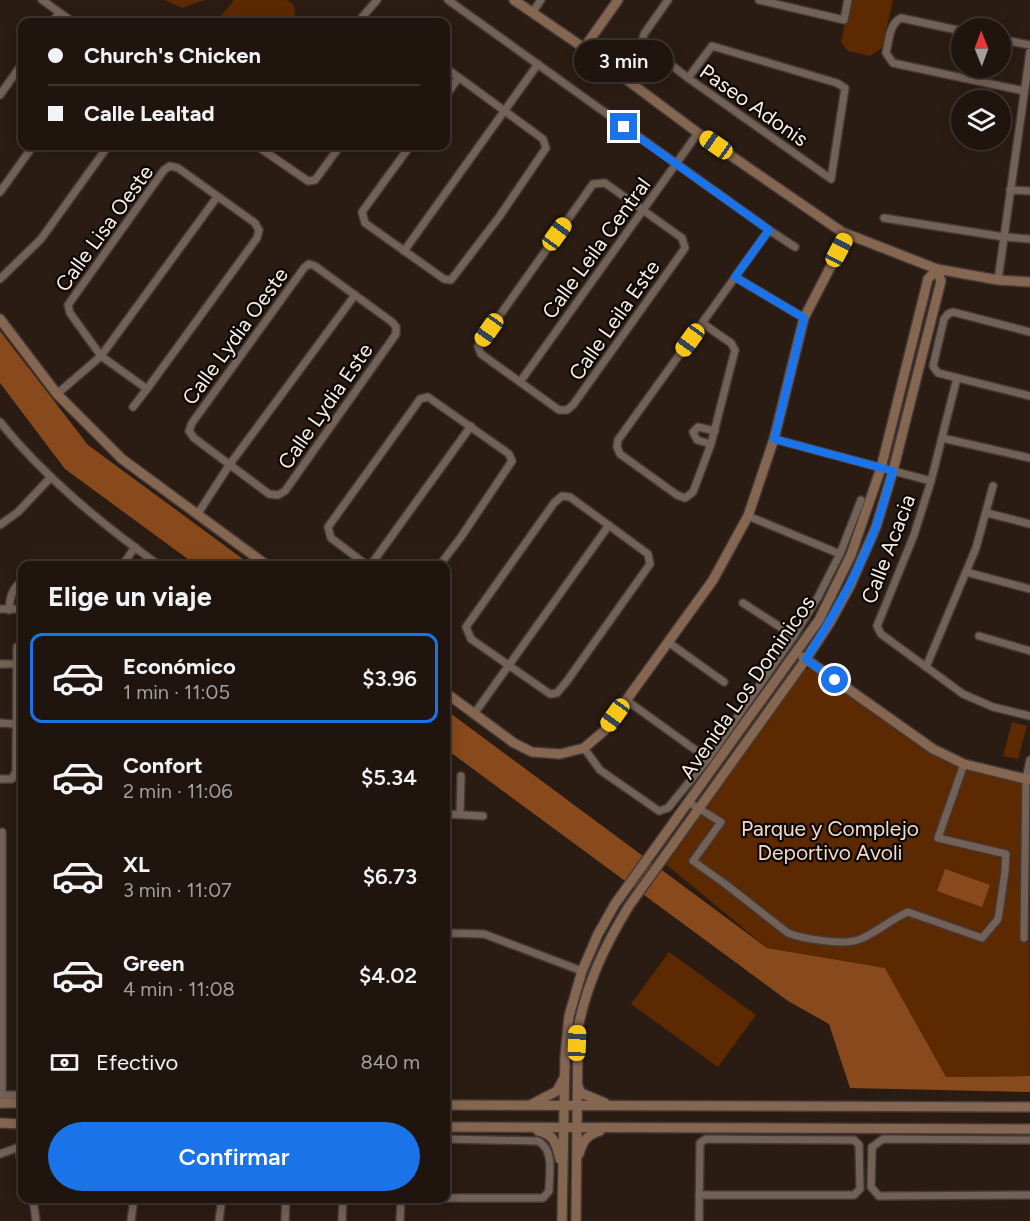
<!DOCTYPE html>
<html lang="es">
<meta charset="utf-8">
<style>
:root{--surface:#20150e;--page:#281e17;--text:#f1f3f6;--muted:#a29f9e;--line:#3d342e;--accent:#1a73e8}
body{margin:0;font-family:Figtree,sans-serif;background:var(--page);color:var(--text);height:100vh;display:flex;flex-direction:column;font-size:22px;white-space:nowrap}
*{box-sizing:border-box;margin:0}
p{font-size:20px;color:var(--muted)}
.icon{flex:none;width:33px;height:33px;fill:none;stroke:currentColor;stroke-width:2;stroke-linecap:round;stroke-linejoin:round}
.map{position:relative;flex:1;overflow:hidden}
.panel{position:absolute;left:18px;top:561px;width:432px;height:642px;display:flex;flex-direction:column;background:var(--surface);border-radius:12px;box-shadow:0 3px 15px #0003,0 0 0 2px var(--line)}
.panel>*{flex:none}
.guide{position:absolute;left:18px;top:18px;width:432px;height:132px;border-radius:12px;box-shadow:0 3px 15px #0003,0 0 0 2px var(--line);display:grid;align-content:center;height:132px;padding:0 30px;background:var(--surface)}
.needle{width:39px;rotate:359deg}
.controls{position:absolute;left:951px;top:18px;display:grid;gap:12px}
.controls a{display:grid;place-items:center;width:60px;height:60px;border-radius:50%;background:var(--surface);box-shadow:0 3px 15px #0003,0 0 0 2px var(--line);font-size:30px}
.end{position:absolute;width:27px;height:27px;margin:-14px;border:8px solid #1a73e8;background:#fff;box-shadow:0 0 0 3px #fff}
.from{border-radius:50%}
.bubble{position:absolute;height:42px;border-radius:21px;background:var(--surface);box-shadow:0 3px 15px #0003,0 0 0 2px var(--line);font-size:20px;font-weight:600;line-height:42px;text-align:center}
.car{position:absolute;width:18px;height:36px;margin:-18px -9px;border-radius:8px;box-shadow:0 0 4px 2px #0007;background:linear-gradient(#f5c518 24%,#345 0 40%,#f5c518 0 76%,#345 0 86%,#f5c518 0)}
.guide b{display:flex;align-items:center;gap:21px;height:57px;font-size:22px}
.guide b+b{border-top:2px solid var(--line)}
.guide i{width:15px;height:15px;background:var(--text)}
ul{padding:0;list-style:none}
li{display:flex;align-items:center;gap:18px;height:90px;margin:0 12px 9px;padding:0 18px;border:3px solid transparent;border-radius:12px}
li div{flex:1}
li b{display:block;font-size:22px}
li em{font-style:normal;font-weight:600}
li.on{border-color:var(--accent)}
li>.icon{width:54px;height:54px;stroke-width:1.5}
h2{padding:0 30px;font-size:27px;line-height:72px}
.pay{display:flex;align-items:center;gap:15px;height:66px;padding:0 30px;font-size:22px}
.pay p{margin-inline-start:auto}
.primary-button{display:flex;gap:12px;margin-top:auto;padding:12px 30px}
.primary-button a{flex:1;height:69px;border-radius:36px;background:var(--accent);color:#fff;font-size:24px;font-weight:600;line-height:69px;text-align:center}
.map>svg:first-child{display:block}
.green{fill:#5c2900}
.water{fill:#884a1c}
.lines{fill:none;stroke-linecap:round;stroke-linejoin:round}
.street-casing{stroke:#453935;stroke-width:10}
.secondary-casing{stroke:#453935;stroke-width:12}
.street{stroke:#726157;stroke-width:7}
.secondary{stroke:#856651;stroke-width:9}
.route{stroke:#1a73e8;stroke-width:8}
.labels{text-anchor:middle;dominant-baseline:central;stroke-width:4.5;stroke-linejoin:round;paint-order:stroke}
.street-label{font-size:21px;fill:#f8eee8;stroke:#0e0805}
.park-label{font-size:21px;fill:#f2dbcd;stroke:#0e0805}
</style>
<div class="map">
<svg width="1030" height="1221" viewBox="0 0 1030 1221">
<rect width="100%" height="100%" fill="#2a1c13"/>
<!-- green -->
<g class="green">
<path d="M 165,0 L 205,0 L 182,8 Z"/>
<path d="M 234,0 L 287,0 L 294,5 L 296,22 L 216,22 Z"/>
<path d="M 850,0 L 893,0 L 882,48 L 870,56 L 848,51 L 841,42 Z"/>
<path d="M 804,669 L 811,669 L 820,674 L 932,751 L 1020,780 L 1029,791 L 1030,1076 L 946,1077 L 885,968 L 767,948 L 662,861 Z"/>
<path d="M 1012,722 L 1027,726 L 1018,759 L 1003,756 Z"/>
<path d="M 669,952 L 756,1015 L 718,1067 L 631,1004 Z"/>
</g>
<!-- water -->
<g class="water">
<path d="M 0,331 L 88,445 L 251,565 L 196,565 L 65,469 L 0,383 Z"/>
<path d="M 446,710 L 767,948 L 885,968 L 946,1077 L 1030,1076 L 1030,1092 L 850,1088 L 829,1024 L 788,1001 L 446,749 Z"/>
<path d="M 945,869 L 990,885 L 982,907 L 937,891 Z"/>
</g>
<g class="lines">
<!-- street casing -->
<g class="street-casing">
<g id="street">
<path d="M 42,0 L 73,22"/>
<path d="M 448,0 L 769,230 L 795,247"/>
<path d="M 668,0 L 644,34 L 642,42 L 688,78 L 831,179 L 845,88 L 837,83 L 712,46 L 688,78"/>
<path d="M 759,0 L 844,20 L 848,0"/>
<path d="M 532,13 L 541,0"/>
<path d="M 52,22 L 59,13"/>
<path d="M 358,22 L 377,0"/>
<path d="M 962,31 L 901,18 C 889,24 889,41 886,53 L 893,63 L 1024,91"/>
<path d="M 1000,39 L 1030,45"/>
<path d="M 0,95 L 22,64"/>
<path d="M 446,96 L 458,78"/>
<path d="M 257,146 L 308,181 L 315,180 L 340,146"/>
<path d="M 410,146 L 362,212 L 365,223 L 444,279 L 451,280 L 499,217 L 546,148 L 543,139 L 446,68"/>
<path d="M 605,183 L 682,238 L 685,248 L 573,405 L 567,410 L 559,410 L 481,354 L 478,346 L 593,184 Z"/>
<path d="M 1010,190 L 1030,191"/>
<path d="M 0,192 L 33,146"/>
<path d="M 884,218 L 1004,237 L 1030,239"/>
<path d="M 404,251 L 538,64"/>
<path d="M 309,264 L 315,266 L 392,322 L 396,327 L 396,334 L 285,491 L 278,495 L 269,494 L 194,438 L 189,431 L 192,423 L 304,268 Z"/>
<path d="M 735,277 L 804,318"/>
<path d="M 0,279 L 41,239 L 108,146"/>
<path d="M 998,280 L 1030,52"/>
<path d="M 702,323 L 731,343 L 735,350 L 711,444 L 693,492 L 685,498 L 677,495 L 620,454 L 617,447 L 618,440 L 769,230"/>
<path d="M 1030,332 L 953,312 L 948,314 L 944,319 L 933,366 L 938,373 L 1030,396"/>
<path d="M 957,378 L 931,481 L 914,535 L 877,626 L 881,634 L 963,694 L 993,707 L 1030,716"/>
<path d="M 520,382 L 698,133"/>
<path d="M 57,394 L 101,356 L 217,197"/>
<path d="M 133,407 L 147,389 L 257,238 L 259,230 L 255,223 L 178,168 L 170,166 L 164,170 L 68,305 L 70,313 L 101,356 L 147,389"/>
<path d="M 0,422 C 45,478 102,524 160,566"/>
<path d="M 942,438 L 1030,458"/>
<path d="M 774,439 L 931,481"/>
<path d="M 711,444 L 697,440 L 693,432 L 698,427 L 715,431"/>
<path d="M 562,496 L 570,497 L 648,554 L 650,564 L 567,681 L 557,693 L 550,694 L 471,639 L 466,627 L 554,503 Z"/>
<path d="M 987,513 L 1030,524"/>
<path d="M 197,515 L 230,464 L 355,295"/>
<path d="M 748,516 L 840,554"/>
<path d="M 0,525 L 18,512 L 51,477"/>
<path d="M 122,566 L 135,547"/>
<path d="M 368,566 L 331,538 L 328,527 L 413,409 L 420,399 L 428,397 L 509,454 L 512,461 L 461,537 L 439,566"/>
<path d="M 370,566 L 471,426"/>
<path d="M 966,572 L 1030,589"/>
<path d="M 743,603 L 794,636"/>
<path d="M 0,609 L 22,609"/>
<path d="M 9,610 C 10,597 12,588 22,581"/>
<path d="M 979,636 L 1030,651"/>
<path d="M 668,642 L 724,682"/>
<path d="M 0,664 L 17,664"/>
<path d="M 926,667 L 976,548 L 993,486"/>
<path d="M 626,700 L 708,759"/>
<path d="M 474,714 L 609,525"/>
<path d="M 0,723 L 16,724"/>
<path d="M 584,748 L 600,770 L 659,811 L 668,808 L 708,759 L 794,636 L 818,597 L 840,554 L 861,500"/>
<path d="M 0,779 L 12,779 L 16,771 L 17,647"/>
<path d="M 688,802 L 721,822 L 693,861 L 724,883 L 788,933 C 803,939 842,945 858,940 C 875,934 891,919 908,912 L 982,938 L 998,919 L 1005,872 L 1006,854 L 938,838 L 964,764"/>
<path d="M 446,814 L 483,816"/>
<path d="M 460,814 L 461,776"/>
<path d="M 446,933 L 484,934 L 582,971"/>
<path d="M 1024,938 L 1026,779 L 1030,760"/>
<path d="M 0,1095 L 22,1095"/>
<path d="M 2,1095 L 2,832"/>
<path d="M 446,1139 L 538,1141 C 555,1150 549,1174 549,1191 L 543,1198 L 446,1198"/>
<path d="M 1030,1140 L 883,1139 L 872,1147 L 871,1187 L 879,1196 L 1030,1195"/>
<path d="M 18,1148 L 22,1164"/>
<path d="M 0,1154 L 22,1146"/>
<path d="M 33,1198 L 36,1221"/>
<path d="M 131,1221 L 134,1198"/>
<path d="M 219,1221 L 222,1198"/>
<path d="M 285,1221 L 286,1198"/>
<path d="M 342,1221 L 343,1198"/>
<path d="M 400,1221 L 401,1198"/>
<path d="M 699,1221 L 700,1143 L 706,1139 L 854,1140 L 859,1145 L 860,1189 L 854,1195 L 699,1195"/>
</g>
</g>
<!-- secondary casing -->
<g class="secondary-casing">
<g id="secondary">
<path d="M 514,0 L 584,48 L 698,133 L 842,232 L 937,269 L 998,280 L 1030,282"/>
<path d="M 584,48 L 618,0"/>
<path d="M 0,319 L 57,394 L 122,459 L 268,566"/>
<path d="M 803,657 L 933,749 L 964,764 L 1030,780"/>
<path d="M 446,693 L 514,743 L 532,752 L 560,754 L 584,748 L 604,731 L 713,580 L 748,516 L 774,439 L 804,318 L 847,235"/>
<path d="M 578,1086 L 581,1093 L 605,1103"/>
<path d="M 0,1103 L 22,1103"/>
<path d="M 532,1104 L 557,1091 L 564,1078"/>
<path d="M 446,1105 L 1030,1107"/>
<path d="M 0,1123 L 22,1124"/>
<path d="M 446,1127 L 1030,1129"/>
<path d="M 538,1131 C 555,1134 556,1144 560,1159"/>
<path d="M 579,1154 C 583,1140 587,1135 600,1131"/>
<path d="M 562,1221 L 565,1057 L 569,1016 L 582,971 L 598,934 L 615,904 L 819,620 L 851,555 L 881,468 L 928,279 L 937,269"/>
<path d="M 576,1221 L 578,1028 C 587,983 605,945 629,906 L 806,659 L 829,624 L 850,586 L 876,527 L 893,471 L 941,281 L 937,269"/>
</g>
</g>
<!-- street -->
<use href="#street" class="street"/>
<!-- secondary -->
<use href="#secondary" class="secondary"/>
</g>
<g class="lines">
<!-- route -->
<path class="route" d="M 624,127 L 769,230 L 735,277 L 804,318 L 774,439 L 893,471 C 887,490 882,510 875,529 C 857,575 833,617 806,659 L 835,680"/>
</g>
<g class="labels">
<!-- street labels -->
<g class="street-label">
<text transform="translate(754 105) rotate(35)">Paseo Adonis</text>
<text transform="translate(104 228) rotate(-54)">Calle Lisa Oeste</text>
<text transform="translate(596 248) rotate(-54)">Calle Leila Central</text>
<text transform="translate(614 320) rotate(-55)">Calle Leila Este</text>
<text transform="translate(235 336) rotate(-54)">Calle Lydia Oeste</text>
<text transform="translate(325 406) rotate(-55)">Calle Lydia Este</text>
<text transform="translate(888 549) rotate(-69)">Calle Acacia</text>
<text transform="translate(747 687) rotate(-55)">Avenida Los Dominicos</text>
</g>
<!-- park labels -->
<g class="park-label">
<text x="830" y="828">Parque y Complejo<tspan x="830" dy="24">Deportivo Avoli</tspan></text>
</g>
</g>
</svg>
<div class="controls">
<a><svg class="needle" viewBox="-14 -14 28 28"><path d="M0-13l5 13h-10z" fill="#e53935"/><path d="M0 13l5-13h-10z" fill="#a29f9e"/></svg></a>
<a><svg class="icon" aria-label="layers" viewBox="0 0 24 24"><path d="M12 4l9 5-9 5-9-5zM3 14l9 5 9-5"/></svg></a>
</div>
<i class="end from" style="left:835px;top:680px"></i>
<i class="end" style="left:624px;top:127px"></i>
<div class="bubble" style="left:574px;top:40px;width:99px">3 min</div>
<i class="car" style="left:716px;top:145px;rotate:305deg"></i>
<i class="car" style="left:557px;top:234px;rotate:36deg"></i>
<i class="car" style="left:839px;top:250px;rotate:28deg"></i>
<i class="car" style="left:489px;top:330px;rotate:215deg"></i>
<i class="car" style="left:690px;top:340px;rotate:216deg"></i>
<i class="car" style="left:615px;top:715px;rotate:216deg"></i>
<i class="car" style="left:577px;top:1043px;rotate:2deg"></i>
<div class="guide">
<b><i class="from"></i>Church's Chicken</b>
<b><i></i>Calle Lealtad</b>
</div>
<section class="panel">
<h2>Elige un viaje</h2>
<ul>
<li class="on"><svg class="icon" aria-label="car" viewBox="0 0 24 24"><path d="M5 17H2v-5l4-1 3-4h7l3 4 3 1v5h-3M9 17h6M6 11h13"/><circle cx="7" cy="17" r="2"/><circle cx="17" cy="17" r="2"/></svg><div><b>Económico</b><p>1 min · 11:05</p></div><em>$3.96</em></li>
<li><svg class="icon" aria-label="car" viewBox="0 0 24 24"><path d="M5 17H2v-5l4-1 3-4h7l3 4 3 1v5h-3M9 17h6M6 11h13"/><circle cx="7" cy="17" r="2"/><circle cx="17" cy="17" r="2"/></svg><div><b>Confort</b><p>2 min · 11:06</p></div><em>$5.34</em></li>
<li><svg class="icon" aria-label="car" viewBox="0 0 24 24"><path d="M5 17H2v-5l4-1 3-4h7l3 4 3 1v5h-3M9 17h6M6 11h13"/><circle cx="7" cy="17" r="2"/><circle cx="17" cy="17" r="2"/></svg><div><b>XL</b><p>3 min · 11:07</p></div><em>$6.73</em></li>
<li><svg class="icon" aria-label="car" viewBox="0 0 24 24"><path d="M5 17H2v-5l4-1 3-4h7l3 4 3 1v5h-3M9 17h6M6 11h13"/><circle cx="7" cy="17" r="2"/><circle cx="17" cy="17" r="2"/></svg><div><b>Green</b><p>4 min · 11:08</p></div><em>$4.02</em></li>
</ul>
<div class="pay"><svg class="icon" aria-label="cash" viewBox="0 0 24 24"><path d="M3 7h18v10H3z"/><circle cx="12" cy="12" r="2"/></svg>Efectivo<p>840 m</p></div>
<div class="primary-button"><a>Confirmar</a></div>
</section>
</div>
